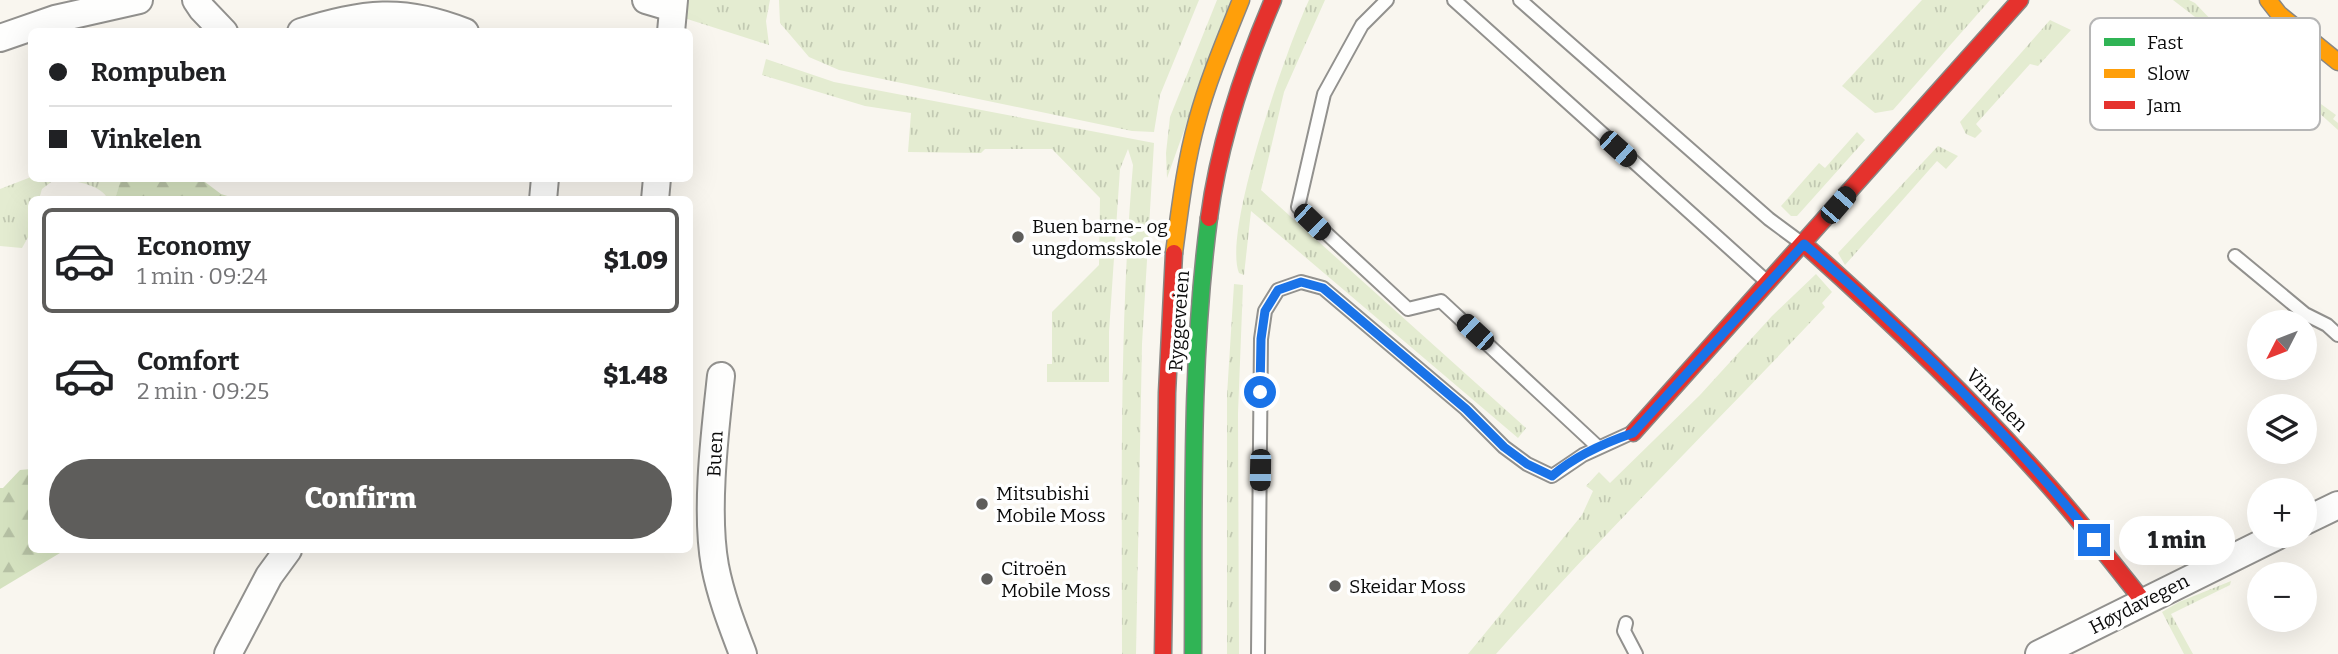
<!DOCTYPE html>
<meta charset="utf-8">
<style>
:root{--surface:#fff;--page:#f2f2f2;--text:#202124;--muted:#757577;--line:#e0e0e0;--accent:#5e5d5b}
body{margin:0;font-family:Bitter,serif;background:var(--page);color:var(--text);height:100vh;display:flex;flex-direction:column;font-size:26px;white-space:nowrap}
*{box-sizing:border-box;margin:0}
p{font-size:23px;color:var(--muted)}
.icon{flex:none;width:38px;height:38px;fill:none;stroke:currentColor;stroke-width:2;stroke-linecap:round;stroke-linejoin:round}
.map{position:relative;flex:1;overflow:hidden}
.sheet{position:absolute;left:28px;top:196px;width:665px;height:357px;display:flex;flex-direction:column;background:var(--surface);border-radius:10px;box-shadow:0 7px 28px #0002}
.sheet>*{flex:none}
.banner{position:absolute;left:28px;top:28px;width:665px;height:154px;border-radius:10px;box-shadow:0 7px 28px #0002;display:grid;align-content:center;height:154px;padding:0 21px;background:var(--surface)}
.needle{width:46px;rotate:228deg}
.fabs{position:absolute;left:2247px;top:310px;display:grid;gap:14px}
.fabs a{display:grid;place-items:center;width:70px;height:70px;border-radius:50%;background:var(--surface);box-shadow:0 7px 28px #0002;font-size:35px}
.end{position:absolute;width:32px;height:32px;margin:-16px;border:9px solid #1a73e8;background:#fff;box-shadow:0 0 0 4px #fff}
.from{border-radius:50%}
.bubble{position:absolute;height:49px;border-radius:24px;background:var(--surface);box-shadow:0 7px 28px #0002;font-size:23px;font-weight:800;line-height:49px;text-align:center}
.car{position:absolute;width:21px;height:42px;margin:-21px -10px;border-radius:9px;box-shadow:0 0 5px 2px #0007;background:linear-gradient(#222 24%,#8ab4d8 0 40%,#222 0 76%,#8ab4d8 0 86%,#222 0)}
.banner b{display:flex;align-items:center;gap:24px;height:66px;font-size:26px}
.banner b+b{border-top:2px solid var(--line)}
.banner i{width:18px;height:18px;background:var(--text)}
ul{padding:12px 0 0;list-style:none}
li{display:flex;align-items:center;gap:21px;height:105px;margin:0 14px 10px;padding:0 7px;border:4px solid transparent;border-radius:10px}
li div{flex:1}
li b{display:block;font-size:26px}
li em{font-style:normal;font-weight:800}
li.on{border-color:var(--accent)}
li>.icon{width:63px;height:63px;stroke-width:1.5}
.cta{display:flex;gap:14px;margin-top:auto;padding:14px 21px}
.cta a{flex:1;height:80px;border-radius:42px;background:var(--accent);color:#fff;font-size:28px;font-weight:800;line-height:80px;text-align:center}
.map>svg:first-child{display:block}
.grass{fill:url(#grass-tufts)}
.forest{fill:url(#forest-firs)}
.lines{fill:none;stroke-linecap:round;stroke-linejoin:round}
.lane-casing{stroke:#92918e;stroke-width:16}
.street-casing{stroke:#92918e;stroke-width:30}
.fast-casing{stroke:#898784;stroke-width:19}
.slow-casing{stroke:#898784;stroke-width:19}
.jam-casing{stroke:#898784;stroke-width:19}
.lane{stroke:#fefefd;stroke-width:12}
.street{stroke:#fefefd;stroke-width:26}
.fast{stroke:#30b455;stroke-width:16}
.slow{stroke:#ff9f0a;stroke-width:16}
.jam{stroke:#e5322d;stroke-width:16}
.route{stroke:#1a73e8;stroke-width:9}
.poi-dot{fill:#5e5d5b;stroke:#fff;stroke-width:2.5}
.labels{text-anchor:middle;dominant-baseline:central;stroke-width:7;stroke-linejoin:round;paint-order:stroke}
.poi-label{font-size:19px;fill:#0b0b0b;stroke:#fff;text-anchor:start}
.street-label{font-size:19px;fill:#0b0b0b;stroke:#fff}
.key{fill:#fff;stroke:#b6b6b6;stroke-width:2}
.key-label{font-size:19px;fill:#0b0b0b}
</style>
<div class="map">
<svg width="2338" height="654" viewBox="0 0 2338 654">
<defs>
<pattern id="grass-tufts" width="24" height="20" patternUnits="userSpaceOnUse" patternTransform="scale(1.75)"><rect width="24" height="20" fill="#e4ecd1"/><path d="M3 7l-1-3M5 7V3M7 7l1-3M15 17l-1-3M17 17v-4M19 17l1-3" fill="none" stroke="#c2c9b2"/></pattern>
<pattern id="forest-firs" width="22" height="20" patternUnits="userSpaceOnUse" patternTransform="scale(1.75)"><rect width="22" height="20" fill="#d5e2c0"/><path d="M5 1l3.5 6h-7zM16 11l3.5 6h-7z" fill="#b6c1a4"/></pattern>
</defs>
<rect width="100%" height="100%" fill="#f9f6ef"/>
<!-- grass -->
<g class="grass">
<path d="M 683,0 L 770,0 L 766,21 L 769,45 L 681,17 Z"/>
<path d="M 779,0 L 1199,0 L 1160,95 L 1154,132 L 1132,131 L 839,70 L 809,57 L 780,23 Z"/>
<path d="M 1217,0 L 1231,0 L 1167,178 L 1166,153 L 1170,117 Z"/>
<path d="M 1309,0 L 1325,0 L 1284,92 L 1261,190 L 1526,428 L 1518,438 L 1251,211 L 1244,275 L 1239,273 C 1222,231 1288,45 1309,0 Z"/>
<path d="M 1922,0 L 1990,0 L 1893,110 L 1875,113 L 1842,86 Z"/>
<path d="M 2173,0 L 2189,0 L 2195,3 L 2216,25 L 2258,58 L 2336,115 L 2333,119 L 2338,123 L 2338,130 L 2317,111 Z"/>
<path d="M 2050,20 L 2071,30 L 2038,66 L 2030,64 L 1976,124 L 1982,131 L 1975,138 L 1966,134 L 1960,122 Z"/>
<path d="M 766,59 L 834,82 L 1154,143 L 1142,344 L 1136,654 L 1122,654 C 1122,490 1119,329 1133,165 L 1128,149 L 1120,169 L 1109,332 L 1109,382 L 1047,382 L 1047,364 L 1052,364 L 1052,312 L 1099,265 L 1100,198 L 1052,149 L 985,149 L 981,153 L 908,152 L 911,113 L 865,106 L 762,75 Z"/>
<path d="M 1857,132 L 1865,140 L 1797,216 L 1791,216 L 1781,206 L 1819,163 L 1825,168 Z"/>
<path d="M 1938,146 L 1958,156 L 1946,169 L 1937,161 L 1845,265 L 1838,253 Z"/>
<path d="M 31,177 L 55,179 L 42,189 L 39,199 L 32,200 L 31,232 L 22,248 L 0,246 L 0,189 Z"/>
<path d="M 63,179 L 121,179 L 115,200 L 108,199 C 101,185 78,182 63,179 Z"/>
<path d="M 1816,274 L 1832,292 L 1822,303 L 1825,307 C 1716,423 1602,535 1496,654 L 1468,654 L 1582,515 L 1593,491 L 1586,486 L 1599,472 L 1610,483 L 1700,395 L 1772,316 Z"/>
<path d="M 1234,284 L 1243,285 L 1238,413 L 1239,654 L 1227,654 L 1227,395 Z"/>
<path d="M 2231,581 L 2230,585 L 2171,614 L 2193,654 L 2184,654 L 2162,612 L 2179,602 Z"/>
</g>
<!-- forest -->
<g class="forest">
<path d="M 121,179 L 201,179 L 221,194 L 237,199 L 115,199 Z"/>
<path d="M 31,469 L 32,550 L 65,550 L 0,589 L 0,488 L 3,488 L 20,470 Z"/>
</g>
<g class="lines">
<!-- lane casing -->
<g class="lane-casing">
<g id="lane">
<path d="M 1387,0 L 1362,25 L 1324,94 L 1298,207 L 1408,309 L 1441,301 L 1598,447"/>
<path d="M 1454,0 L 1765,280"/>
<path d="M 1520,0 L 1769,219 L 1800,242"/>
<path d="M 2235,256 L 2305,314 L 2327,325 L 2338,335"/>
<path d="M 1626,623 L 1624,631 L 1636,654"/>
<path d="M 1258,654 L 1261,339 L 1265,311 L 1278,290 L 1301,282 L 1323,288 L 1466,409 L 1504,447 L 1527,464 L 1552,476 L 1583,455 L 1629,434"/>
</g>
</g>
<!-- street casing -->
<g class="street-casing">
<g id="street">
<path d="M 196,0 L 202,9 L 224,32"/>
<path d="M 646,0 L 673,8"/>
<path d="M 301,32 C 364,13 402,7 465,32"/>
<path d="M 671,32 L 674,0"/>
<path d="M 0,38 L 55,19 L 139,0"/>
<path d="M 543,200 L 545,178"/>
<path d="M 655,200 L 657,178"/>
<path d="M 721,376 C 715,431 705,511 715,566 C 721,597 732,625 743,654"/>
<path d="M 2305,521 L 2338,505"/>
<path d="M 228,654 L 269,576 L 288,550"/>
<path d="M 2039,654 L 2277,536"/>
</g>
</g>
<!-- fast casing -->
<g class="fast-casing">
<path id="fast" d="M 1193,654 C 1194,509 1190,362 1209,218"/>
</g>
<!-- slow casing -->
<g class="slow-casing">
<g id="slow">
<path d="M 2268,0 L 2279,14 L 2338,62"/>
<path d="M 1174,253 C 1180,209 1185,164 1197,121 C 1208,80 1225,40 1241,0"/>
</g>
</g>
<!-- jam casing -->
<g class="jam-casing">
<g id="jam">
<path d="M 1209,218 C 1219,143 1243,70 1273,0"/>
<path d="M 1804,244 C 1889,320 1972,399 2048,485 C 2081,522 2112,562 2143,601"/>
<path d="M 1633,433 L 2020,0"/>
<path d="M 1163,654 L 1167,393 L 1174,253"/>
</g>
</g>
<!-- lane -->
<use href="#lane" class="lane"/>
<!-- street -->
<use href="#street" class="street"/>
<!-- fast -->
<use href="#fast" class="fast"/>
<!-- slow -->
<use href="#slow" class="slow"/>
<!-- jam -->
<use href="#jam" class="jam"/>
</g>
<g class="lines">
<!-- route -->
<path class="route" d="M 1260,392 L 1261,339 L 1265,311 L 1278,290 L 1301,282 L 1323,288 L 1466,409 L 1504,447 L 1527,464 L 1552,476 C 1575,456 1604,443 1633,433 L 1804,244 C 1905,332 2011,434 2094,540"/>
</g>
<!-- markers -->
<g class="poi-dot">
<circle cx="1018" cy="237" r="7"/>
<circle cx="982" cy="504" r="7"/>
<circle cx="987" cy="579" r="7"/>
<circle cx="1335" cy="586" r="7"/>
</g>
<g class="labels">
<!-- poi labels -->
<g class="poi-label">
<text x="1032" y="226">Buen barne- og<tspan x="1032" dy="22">ungdomsskole</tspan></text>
<text x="996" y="493">Mitsubishi<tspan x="996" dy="22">Mobile Moss</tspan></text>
<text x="1001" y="568">Citroën<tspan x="1001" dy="22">Mobile Moss</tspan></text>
<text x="1349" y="586">Skeidar Moss</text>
</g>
<!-- street labels -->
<g class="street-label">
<text transform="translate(1179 321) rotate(-86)">Ryggeveien</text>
<text transform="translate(1997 400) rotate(46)">Vinkelen</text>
<text transform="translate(715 454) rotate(-87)">Buen</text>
<text transform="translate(2139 604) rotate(-27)">Høydavegen</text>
</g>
</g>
<!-- legend -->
<rect x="2090" y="18" width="230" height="112" rx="10" class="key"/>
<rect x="2104" y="38" width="31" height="8" fill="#30b455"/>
<rect x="2104" y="69" width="31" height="9" fill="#ff9f0a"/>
<rect x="2104" y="101" width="31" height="8" fill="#e5322d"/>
<g class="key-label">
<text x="2147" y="49">Fast</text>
<text x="2147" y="80">Slow</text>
<text x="2147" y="112">Jam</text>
</g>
</svg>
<div class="fabs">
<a><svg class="needle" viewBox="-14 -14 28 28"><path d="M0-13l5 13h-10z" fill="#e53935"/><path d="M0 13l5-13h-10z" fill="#757577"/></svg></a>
<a><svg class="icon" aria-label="layers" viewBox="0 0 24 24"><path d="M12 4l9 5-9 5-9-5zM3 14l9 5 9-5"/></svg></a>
<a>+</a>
<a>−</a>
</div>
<i class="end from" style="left:1260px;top:392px"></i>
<i class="end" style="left:2094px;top:540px"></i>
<div class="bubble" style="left:2119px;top:516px;width:116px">1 min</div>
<i class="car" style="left:1618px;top:149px;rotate:132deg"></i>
<i class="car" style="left:1838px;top:205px;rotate:41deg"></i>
<i class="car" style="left:1312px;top:222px;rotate:134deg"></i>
<i class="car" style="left:1475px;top:332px;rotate:313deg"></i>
<i class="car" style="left:1260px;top:470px;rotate:181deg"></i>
<div class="banner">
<b><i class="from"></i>Rompuben</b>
<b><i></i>Vinkelen</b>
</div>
<section class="sheet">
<ul>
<li class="on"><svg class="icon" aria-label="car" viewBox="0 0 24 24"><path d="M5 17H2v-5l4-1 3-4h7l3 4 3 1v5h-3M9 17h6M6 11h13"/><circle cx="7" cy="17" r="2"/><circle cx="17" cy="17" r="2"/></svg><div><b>Economy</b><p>1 min · 09:24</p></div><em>$1.09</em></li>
<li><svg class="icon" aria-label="car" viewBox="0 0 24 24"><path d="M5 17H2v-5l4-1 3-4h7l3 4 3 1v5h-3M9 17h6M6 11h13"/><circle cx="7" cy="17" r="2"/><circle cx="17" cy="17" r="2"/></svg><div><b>Comfort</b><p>2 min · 09:25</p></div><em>$1.48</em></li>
</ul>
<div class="cta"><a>Confirm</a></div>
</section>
</div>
